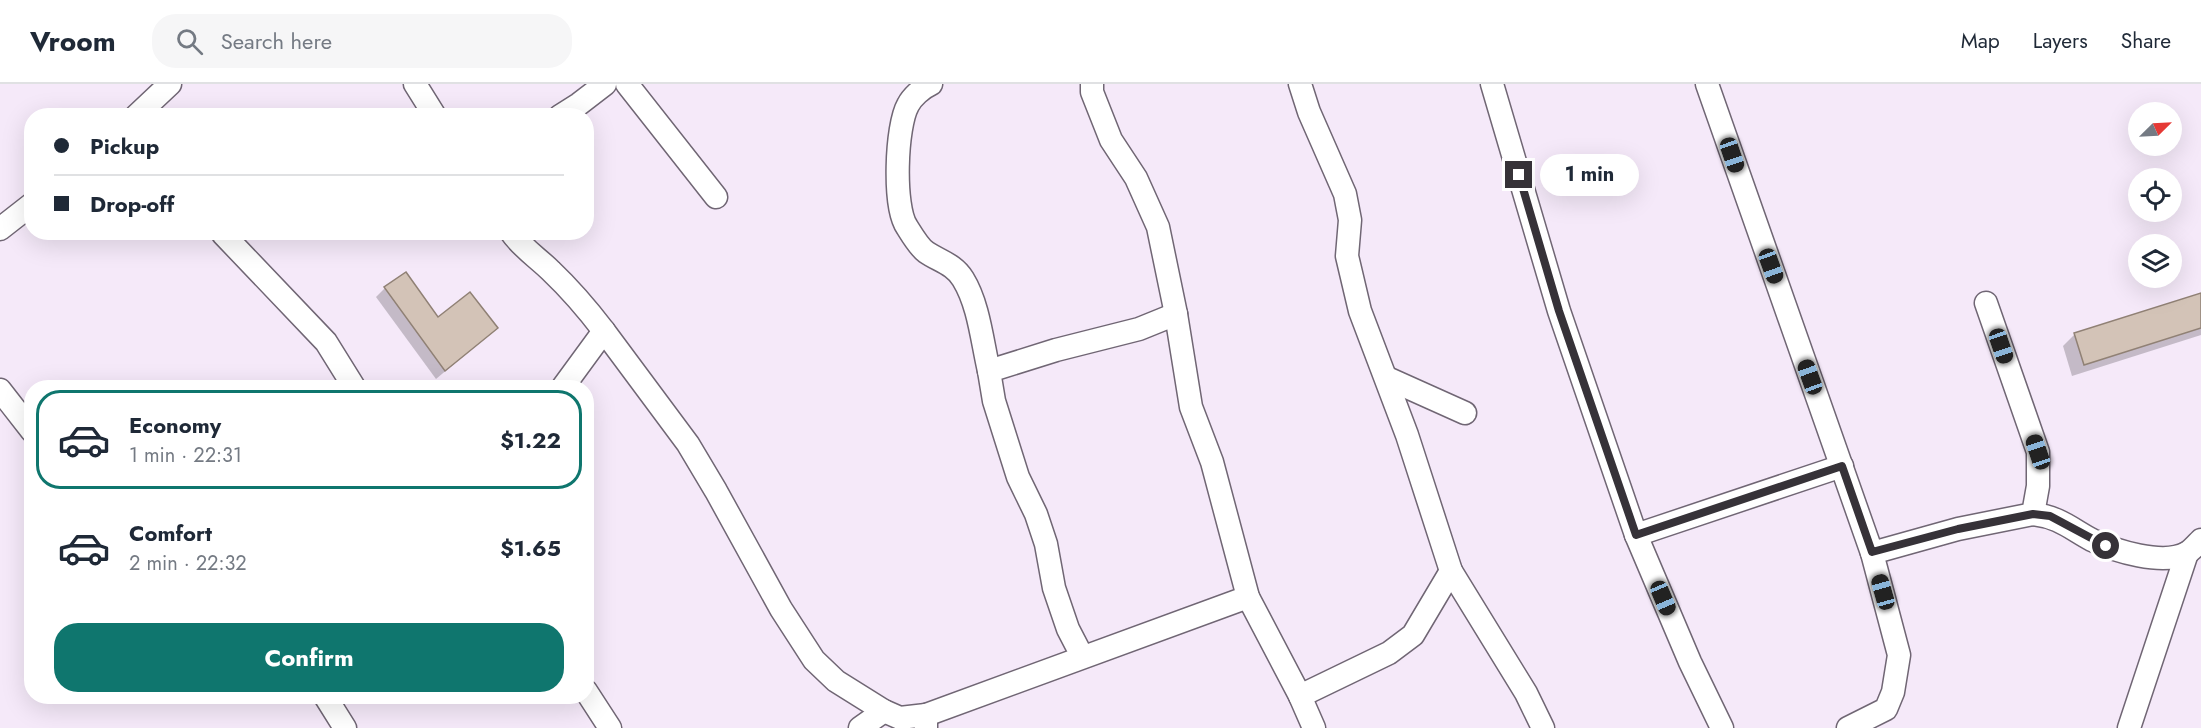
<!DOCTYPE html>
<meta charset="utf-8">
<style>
:root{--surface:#fff;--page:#f6f6f7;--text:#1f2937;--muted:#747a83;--line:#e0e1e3;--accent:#0f766e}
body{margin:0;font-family:Jost,sans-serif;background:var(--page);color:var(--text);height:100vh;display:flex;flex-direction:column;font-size:22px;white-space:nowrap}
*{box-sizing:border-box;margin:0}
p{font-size:20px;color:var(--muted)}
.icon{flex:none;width:33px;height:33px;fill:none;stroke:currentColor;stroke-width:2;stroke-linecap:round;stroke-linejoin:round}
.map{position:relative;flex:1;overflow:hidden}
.panel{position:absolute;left:24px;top:296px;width:570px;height:324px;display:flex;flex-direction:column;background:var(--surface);border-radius:24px;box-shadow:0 6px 24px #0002}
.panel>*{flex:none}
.hud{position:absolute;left:24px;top:24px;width:570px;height:132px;border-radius:24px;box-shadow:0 6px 24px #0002;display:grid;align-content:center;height:132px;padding:0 30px;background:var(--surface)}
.needle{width:39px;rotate:66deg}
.fabs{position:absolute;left:2128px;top:18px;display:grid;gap:12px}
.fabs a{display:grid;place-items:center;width:54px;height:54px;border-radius:50%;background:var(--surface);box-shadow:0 6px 24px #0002;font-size:30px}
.end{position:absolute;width:27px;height:27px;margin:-14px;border:8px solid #363238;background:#fff;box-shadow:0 0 0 3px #fff}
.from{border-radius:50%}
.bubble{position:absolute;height:42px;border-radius:21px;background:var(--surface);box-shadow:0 6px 24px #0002;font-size:20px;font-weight:700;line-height:42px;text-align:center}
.car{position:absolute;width:18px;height:36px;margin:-18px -9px;border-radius:8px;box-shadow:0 0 4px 2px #0007;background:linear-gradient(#222 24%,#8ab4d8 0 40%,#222 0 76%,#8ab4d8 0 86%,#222 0)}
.hud b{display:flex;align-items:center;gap:21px;height:57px;font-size:22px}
.hud b+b{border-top:2px solid var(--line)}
.hud i{width:15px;height:15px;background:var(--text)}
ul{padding:10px 0 0;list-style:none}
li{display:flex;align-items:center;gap:18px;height:99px;margin:0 12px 9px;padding:0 18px;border:3px solid transparent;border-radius:24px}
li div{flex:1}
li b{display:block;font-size:22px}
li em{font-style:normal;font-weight:700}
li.selected{border-color:var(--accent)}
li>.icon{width:54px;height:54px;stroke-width:1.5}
.cta{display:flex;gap:12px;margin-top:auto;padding:12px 30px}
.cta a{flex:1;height:69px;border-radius:24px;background:var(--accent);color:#fff;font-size:24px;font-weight:700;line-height:69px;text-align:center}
header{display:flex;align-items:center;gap:36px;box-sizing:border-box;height:84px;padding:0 30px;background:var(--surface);border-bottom:2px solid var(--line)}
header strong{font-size:28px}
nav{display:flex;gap:33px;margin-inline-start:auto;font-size:21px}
.search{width:420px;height:54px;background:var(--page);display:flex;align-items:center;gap:15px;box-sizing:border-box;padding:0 21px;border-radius:24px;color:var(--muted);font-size:22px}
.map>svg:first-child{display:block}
.shadow{fill:#0003}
.building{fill:#d3c3b7;stroke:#908175;stroke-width:1.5}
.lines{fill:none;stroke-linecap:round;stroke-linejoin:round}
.minor-casing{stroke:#706674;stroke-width:25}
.minor{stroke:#fff;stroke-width:22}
.route{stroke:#363238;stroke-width:8}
</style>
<header>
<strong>Vroom</strong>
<div class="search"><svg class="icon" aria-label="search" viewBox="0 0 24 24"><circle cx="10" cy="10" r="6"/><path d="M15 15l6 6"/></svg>Search here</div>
<nav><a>Map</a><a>Layers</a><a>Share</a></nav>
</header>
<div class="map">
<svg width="2201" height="644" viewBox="0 0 2201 644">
<rect width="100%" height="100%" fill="#f5e9f9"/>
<!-- shadow -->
<g class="shadow">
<path d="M 385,204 L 438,236 L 467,269 L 436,295 L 376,213 Z"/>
<path d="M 2201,210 L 2201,251 L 2072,292 L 2063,262 L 2075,250 Z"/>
</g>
<!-- building -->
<g class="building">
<path d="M 406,188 L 438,233 L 470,208 L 498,244 L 445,287 L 384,203 Z"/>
<path d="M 2201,209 L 2201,244 L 2084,281 L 2074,249 Z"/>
</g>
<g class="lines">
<!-- minor casing -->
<g class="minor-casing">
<g id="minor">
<path d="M 415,0 L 435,32"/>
<path d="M 627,0 L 716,113"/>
<path d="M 931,0 C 922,4 912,13 908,21 C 896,42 893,123 907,143 C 912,151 919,163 926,168 C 939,177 954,180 963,195 C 979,221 982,257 989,287"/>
<path d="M 1092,0 L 1092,8 L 1111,56 L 1136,94 L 1158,143 L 1176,230 L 1191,323 L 1212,378 L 1248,513 L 1300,612 L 1314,644"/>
<path d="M 1300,0 L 1309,28 L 1345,110 L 1350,136 L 1347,172 L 1360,227 L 1407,351 L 1451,487 L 1526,609 L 1543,644"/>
<path d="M 1492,0 L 1559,227 L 1636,451 L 1690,578 L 1722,644"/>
<path d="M 1707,0 L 1872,469 L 1899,571 L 1893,608 L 1886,625 L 1848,644"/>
<path d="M 136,32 L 170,0"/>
<path d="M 560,32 L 579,20 L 605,0"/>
<path d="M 0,145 L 32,120"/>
<path d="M 511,148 C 522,164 538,174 551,187 C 571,206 588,226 604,247"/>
<path d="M 223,150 L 326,258 L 354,303"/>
<path d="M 1387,294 L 1465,329"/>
<path d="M 563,303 L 604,247 L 688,360 L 716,407 L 781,525 L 814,576 L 836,597 L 884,627 L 900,634 L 926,631 L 926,644"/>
<path d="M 0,306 L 32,347"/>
<path d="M 2033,430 C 2059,433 2070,444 2092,456 C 2115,467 2163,482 2187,469 C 2192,466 2197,460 2201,456"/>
<path d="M 1636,451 L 1842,382"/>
<path d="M 1872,469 L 1958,445 L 2033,430 L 2038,402 L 2038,368 L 1986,219"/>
<path d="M 1082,572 L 1068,545 L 1054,504 L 1046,460 L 1036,430 L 1018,393 L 994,317 L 989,287 L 1056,266 L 1139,245 L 1176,230"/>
<path d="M 586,607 L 610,644"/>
<path d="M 325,612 L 345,644"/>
<path d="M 1300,612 L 1389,569 L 1413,551 L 1451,487"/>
<path d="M 926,631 L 1248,513"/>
<path d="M 860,644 L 884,627"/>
<path d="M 2129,644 L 2187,469"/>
</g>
</g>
<!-- minor -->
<use href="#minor" class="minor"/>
</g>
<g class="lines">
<!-- route -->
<path class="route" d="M 1519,91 L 1559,227 L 1636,451 L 1842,382 L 1872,468 L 1958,445 L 2033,430 L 2050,432 L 2106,462"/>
</g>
</svg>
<div class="fabs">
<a><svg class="needle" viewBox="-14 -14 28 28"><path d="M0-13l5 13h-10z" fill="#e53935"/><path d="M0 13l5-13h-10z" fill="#747a83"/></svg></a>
<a><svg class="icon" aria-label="locate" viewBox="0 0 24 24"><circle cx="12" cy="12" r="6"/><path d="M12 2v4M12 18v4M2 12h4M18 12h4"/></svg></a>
<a><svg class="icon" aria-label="layers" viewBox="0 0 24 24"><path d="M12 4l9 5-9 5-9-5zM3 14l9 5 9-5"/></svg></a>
</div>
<i class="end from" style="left:2106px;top:462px"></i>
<i class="end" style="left:1519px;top:91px"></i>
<div class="bubble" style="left:1540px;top:70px;width:99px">1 min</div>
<i class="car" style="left:1732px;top:71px;rotate:161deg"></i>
<i class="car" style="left:1771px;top:182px;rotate:160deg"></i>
<i class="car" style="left:2001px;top:262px;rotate:161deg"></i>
<i class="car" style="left:1810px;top:293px;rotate:340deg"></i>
<i class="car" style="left:2038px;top:368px;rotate:341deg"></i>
<i class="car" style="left:1883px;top:508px;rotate:344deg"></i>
<i class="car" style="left:1663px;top:514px;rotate:157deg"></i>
<div class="hud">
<b><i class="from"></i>Pickup</b>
<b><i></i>Drop-off</b>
</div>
<section class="panel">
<ul>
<li class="selected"><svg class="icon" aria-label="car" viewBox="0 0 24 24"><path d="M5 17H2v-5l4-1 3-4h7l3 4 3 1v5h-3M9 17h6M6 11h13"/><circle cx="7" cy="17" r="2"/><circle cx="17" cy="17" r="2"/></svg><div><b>Economy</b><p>1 min · 22:31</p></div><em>$1.22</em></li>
<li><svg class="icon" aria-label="car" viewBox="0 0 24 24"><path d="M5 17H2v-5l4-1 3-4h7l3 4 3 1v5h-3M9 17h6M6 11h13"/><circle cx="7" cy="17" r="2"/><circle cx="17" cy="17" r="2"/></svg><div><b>Comfort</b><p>2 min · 22:32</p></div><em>$1.65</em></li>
</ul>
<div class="cta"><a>Confirm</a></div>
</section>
</div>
